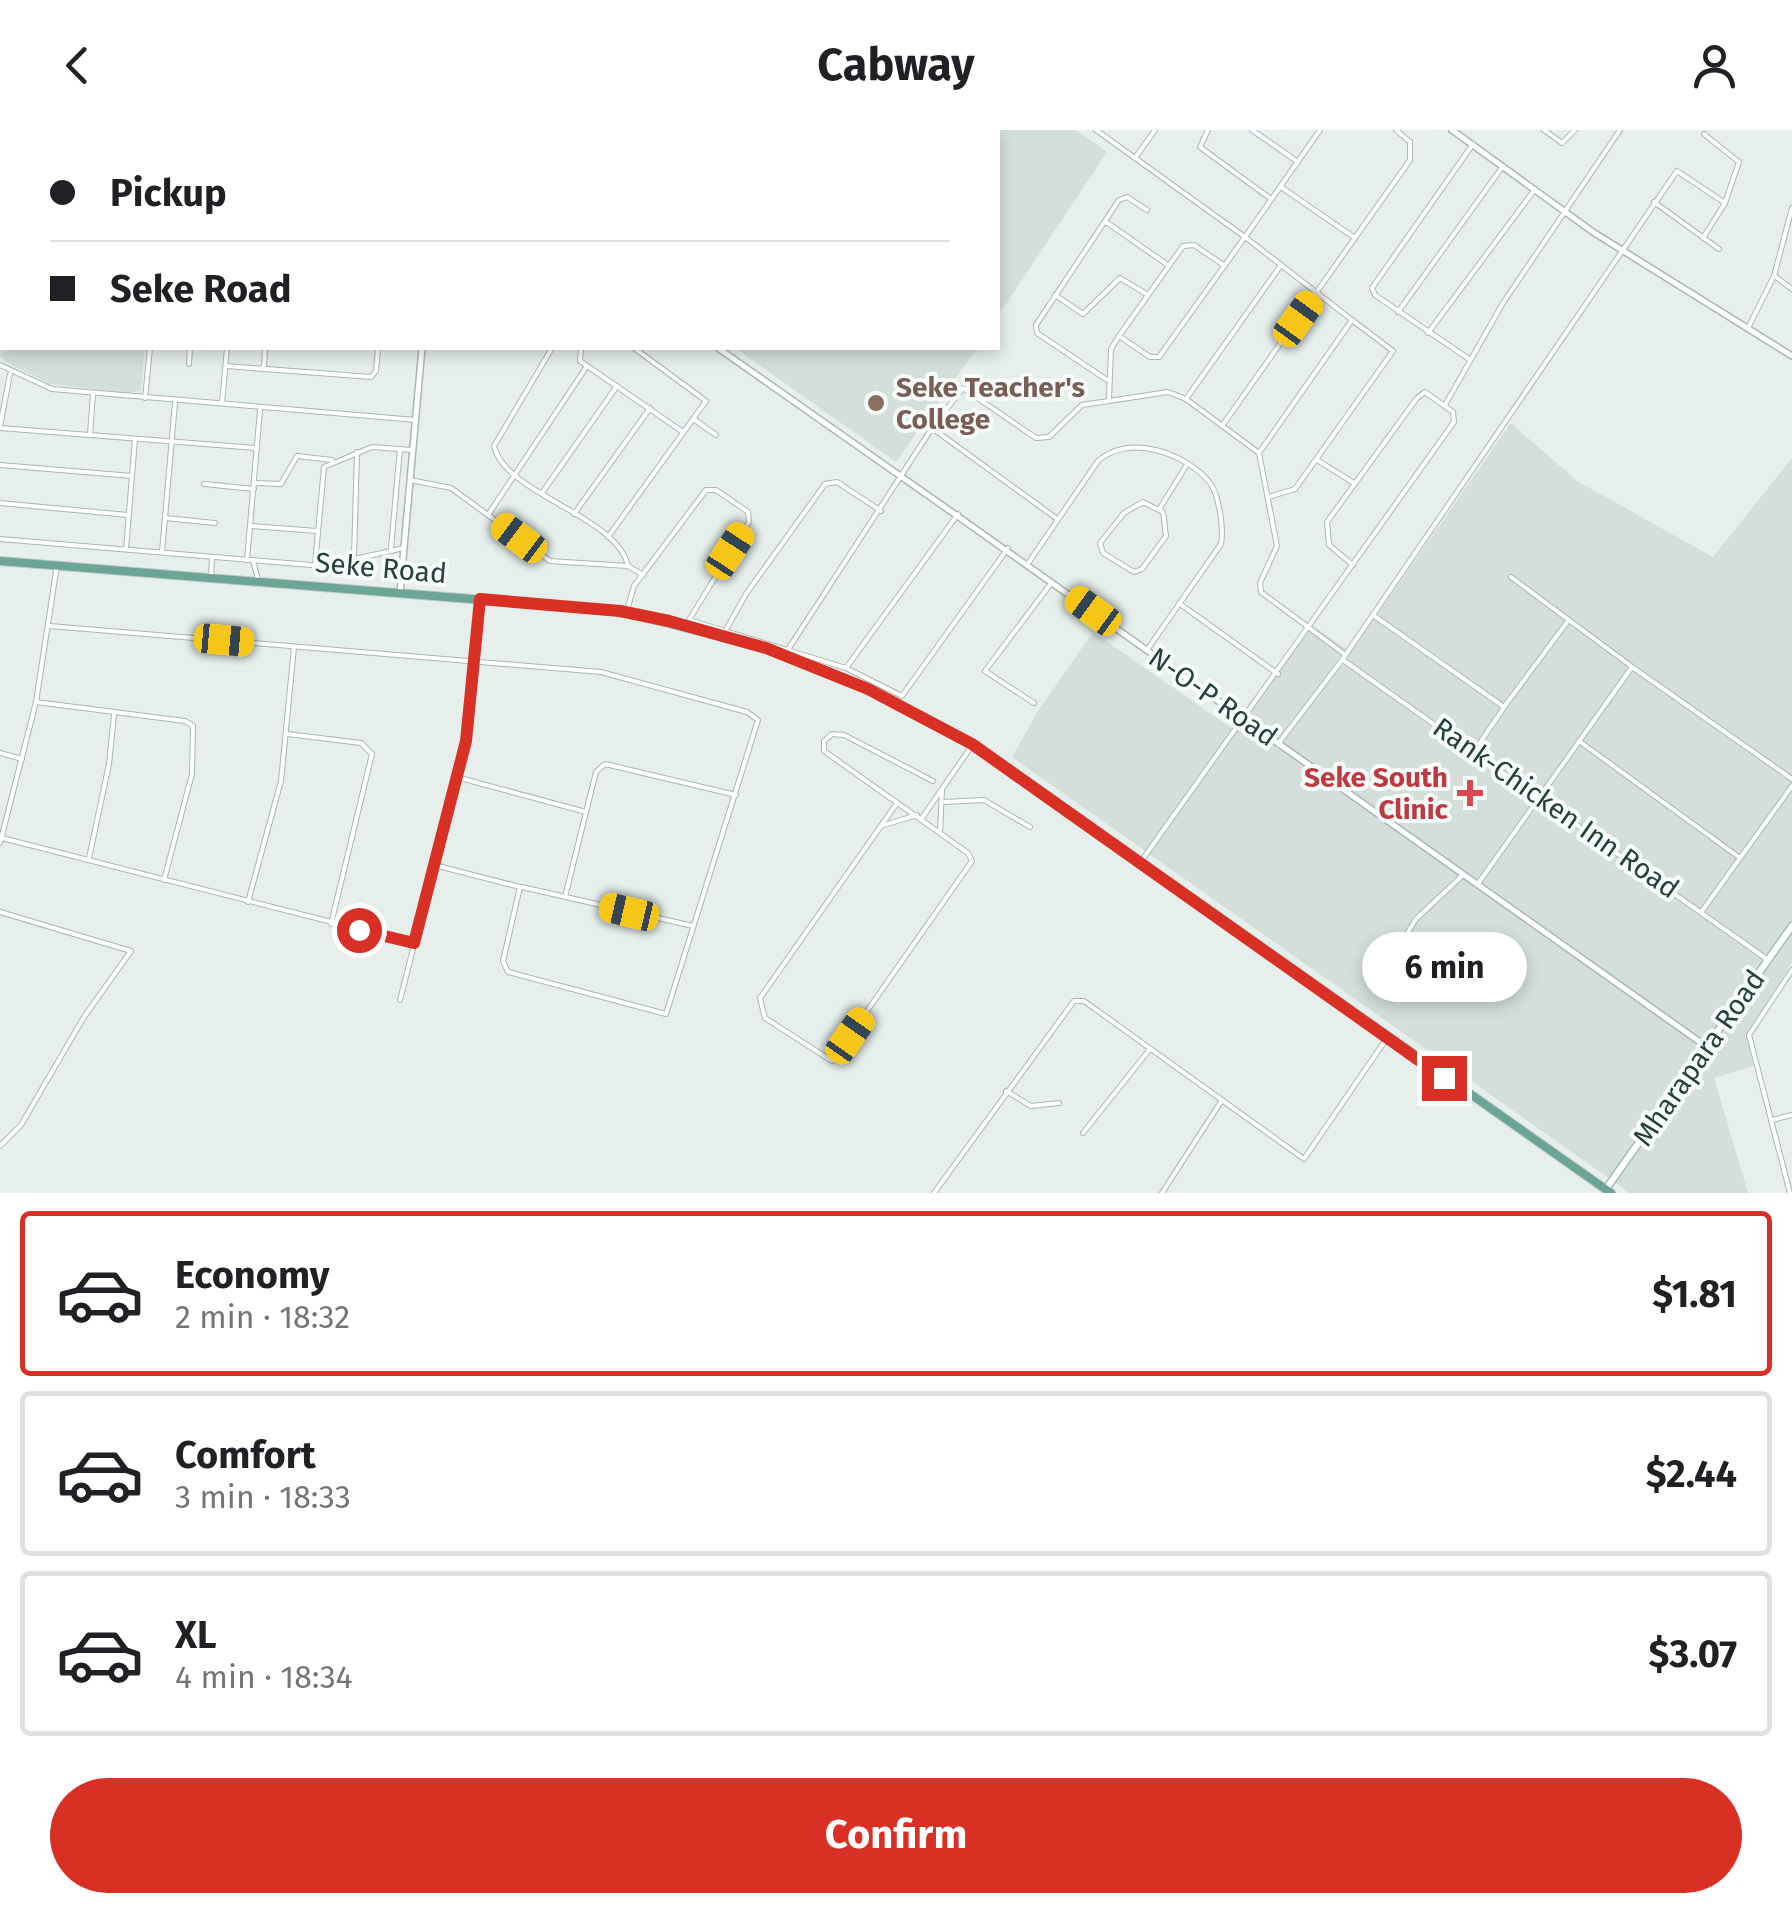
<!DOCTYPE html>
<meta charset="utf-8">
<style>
:root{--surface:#fff;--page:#f2f2f2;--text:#202124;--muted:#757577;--line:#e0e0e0;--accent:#d93025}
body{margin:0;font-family:"Fira Sans",sans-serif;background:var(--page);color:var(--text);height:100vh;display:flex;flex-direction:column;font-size:38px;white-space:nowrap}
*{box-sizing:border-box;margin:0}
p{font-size:32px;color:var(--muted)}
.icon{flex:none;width:55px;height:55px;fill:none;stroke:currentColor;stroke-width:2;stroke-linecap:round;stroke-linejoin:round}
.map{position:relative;height:1063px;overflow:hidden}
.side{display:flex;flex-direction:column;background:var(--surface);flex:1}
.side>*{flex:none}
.top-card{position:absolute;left:0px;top:0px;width:1000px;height:220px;box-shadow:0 5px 15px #0003;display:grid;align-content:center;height:220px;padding:0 50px;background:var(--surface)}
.end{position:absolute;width:45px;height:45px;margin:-22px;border:12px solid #d93025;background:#fff;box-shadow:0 0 0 5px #fff}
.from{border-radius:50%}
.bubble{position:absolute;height:70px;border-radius:35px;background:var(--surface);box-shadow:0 5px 15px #0003;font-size:32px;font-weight:700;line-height:70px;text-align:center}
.car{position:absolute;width:30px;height:60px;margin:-30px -15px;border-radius:12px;box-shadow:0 0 8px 2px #0007;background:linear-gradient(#f5c518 24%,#345 0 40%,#f5c518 0 76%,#345 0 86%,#f5c518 0)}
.top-card b{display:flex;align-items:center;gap:35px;height:95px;font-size:38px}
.top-card b+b{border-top:2px solid var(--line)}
.top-card i{width:25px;height:25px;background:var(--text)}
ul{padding:18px 0 0;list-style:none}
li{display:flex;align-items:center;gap:30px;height:165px;margin:0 20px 15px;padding:0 30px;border:5px solid var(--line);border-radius:10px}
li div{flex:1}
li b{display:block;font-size:38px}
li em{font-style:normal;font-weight:700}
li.selected{border-color:var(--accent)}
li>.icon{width:90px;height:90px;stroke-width:1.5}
.cta{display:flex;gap:20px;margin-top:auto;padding:20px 50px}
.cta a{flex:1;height:115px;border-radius:60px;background:var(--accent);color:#fff;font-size:40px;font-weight:700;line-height:115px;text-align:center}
header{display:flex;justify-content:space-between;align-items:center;height:130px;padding:0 50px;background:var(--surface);font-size:45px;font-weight:700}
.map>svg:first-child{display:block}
.built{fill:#d4dfda}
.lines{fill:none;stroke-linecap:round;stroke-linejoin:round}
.minor-casing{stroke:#a8b8b2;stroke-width:6}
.tertiary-casing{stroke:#a8b8b2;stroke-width:8}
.secondary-casing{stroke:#a4bbb3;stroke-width:9}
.primary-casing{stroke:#c2cac8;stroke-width:10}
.minor{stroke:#fff;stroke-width:4}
.tertiary{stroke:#fff;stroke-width:5}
.secondary{stroke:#fff;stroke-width:6}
.primary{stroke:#6aa596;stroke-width:8}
.route{stroke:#d93025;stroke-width:12}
.education-dot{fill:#8d6e63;stroke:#f7fbf9;stroke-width:4}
.health-dot{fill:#e0444e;stroke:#f7fbf9;stroke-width:4}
.labels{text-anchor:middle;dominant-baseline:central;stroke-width:8;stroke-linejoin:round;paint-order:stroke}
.education-label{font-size:28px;font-weight:bold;fill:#785e54;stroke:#f7fbf9;text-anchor:start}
.street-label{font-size:28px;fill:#24423a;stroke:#f7fbf9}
.health-label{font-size:28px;font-weight:bold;fill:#be3a42;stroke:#f7fbf9;text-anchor:end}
</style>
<header><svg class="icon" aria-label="back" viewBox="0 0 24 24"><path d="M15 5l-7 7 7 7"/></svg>Cabway<svg class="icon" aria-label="person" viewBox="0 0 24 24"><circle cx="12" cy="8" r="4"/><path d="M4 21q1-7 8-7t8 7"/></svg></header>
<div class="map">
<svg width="1792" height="1063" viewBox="0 0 1792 1063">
<rect width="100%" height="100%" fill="#e6efeb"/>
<!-- built -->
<g class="built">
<path d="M 562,0 L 1076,0 L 1107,22 L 998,186 L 998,2 Z"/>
<path d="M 2,127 L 2,218 L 145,218 L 141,260 L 130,263 L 50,254 L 6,232 L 0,226 Z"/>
<path d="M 735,218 L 977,218 L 896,332 Z"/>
<path d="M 1511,293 L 1577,351 L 1713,427 L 1792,328 L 1792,832 L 1748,904 L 1753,936 L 1714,948 L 1748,1063 L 1630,1063 L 1012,627 L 1038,581 L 1093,502 L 1231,598 L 1310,494 L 1351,522 Z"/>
</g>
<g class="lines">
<!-- minor casing -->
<g class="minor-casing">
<g id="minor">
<path d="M 29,0 L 31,2"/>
<path d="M 141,0 L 144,2"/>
<path d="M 205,0 L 208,2"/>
<path d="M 435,0 L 438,2"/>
<path d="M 500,0 L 503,2"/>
<path d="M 1096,0 L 1245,107 L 1320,0"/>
<path d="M 1208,0 L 1200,17 L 1271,69"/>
<path d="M 1252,0 L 1298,32"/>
<path d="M 1544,0 L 1562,13 L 1575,0"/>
<path d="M 11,2 L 14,0"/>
<path d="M 118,2 L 119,0"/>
<path d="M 243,2 L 244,0"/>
<path d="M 292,2 L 293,0"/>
<path d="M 422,2 L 424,0"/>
<path d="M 0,12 L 2,10"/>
<path d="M 1135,28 L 1155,0"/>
<path d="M 1281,57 L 1355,108"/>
<path d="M 0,60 L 2,57"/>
<path d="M 1654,72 L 1719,119"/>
<path d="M 1106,92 L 1168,135"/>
<path d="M 1703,108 L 1725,73 L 1739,32 L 1704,4"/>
<path d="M 1776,147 L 1792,159"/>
<path d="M 1055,165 L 1083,184 L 1120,148 L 1148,165"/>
<path d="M 1398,182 L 1503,36"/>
<path d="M 1748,198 L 1774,146 L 1792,78"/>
<path d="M 1428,203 L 1535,59"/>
<path d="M 1119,206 L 1183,116 L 1194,115 L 1225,136"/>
<path d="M 552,218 L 494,316 C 505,365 617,385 628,436 L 643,445"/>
<path d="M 581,218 L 580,231 L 683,302"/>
<path d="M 1469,229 L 1375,165 L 1372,158 L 1473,14"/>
<path d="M 189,234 L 190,218"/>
<path d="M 0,235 L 52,259 L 416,290"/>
<path d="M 226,236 L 371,247 L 376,241 L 378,218"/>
<path d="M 264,238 L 265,218"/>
<path d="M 1107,250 L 1037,203 L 1036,195 L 1119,70 L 1127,67 L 1147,80"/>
<path d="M 145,268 L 150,218"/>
<path d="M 1109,269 L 1111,219 L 1119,206 L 1150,227 L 1159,227 L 1245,107 L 1352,190 L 1259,323"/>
<path d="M 1186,269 L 1281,135"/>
<path d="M 222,273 L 227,218"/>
<path d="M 1445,275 L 1503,173 L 1620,0"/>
<path d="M 695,290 L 716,305"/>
<path d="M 0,296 L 10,244"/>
<path d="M 1222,296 L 1410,30 L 1410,12 L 1396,0"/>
<path d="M 0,298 L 257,318"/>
<path d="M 932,298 L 1056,388"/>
<path d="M 90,304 L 93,264"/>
<path d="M 1317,330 L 1354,353"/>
<path d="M 0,335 L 132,346"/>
<path d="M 410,350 L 451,358 L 488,385 L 587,236"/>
<path d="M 256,353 L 281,354 L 297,326 L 332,330"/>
<path d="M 204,354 L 254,359"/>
<path d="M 542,363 L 617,256"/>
<path d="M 1269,367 L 1295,359 L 1393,221 L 1352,190"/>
<path d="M 1143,372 L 1163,382 L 1166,406 L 1142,439 L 1134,442 L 1103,423 L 1100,413 L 1124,383 Z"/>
<path d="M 0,373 L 128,385"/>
<path d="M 1160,378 L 1186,336"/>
<path d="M 574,384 L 650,278"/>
<path d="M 488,385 L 550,431 L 628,436"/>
<path d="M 165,388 L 215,393"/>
<path d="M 252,396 L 317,401"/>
<path d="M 608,407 L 706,271 L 634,218"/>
<path d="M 0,409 L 323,436 L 404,418"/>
<path d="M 391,418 L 400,319"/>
<path d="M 126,419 L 135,309"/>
<path d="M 162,422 L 175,273"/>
<path d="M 354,427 L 357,322"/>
<path d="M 247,430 L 260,280"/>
<path d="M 253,430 L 258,450"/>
<path d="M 1029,432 L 1098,331 C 1129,303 1186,323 1210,353 C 1219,365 1224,399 1221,414 L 1147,520"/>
<path d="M 315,435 L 324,337 L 372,317 L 411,320"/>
<path d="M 211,447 L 212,427"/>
<path d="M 1511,447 L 1631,536"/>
<path d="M 1180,474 L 1278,544"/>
<path d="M 628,477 L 634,456 L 706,360 L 716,360 L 748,382 L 749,392 L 689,490 L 846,538 L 902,566 L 1008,418"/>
<path d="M 1373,485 L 1504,577 L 1568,491"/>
<path d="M 50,496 L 601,542 L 747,582 L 758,590 L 666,884 L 508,842 L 503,831 L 520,757 L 434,735"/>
<path d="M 727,498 L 746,464 L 825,354 L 837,352 L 881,381"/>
<path d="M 789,518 L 932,298 L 963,258 L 1036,308 L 1049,307 L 1082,275 L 1168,262 L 1186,269 L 1259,323 L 1277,416 L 1260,453 L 1261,462 L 1343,523"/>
<path d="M 1343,530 L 1768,830"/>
<path d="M 846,538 L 958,384"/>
<path d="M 36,572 L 185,591 L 193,596 L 192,644 L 164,750"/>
<path d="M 1034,573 L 985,541 L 1052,452"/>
<path d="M 287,604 L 361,613 L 372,624 L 331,794"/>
<path d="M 1579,611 L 1740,728"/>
<path d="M 1278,614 L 1342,530 L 1677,41 L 1725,73"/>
<path d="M 1475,620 L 1503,579"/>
<path d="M 0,623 L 22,629"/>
<path d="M 460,648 L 586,682"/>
<path d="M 944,672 L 984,670 L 1030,697"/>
<path d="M 897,673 L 760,868 L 765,888 L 832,931 L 972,731 L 968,723 L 824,621 L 824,611 L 832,604 L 844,605 L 933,651"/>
<path d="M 922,688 L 973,614"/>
<path d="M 881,696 L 917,685"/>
<path d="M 940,703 L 942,659"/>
<path d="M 2,708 L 414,813"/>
<path d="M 0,713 L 36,572 L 57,435"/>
<path d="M 89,728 L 109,634 L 114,585"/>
<path d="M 1142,730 L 1454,292 L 1453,282 L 1425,262 L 1417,268 L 1327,392 L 1329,415 L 1353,435"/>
<path d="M 1477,755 L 1632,537 L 1792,649"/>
<path d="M 522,757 L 693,796"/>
<path d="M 565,767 L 596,642 L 605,634 L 736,665"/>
<path d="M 248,772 L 281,651 L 294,517"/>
<path d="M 1702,781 L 1792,656"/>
<path d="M 0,782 L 131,821 L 84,887 L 21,995 L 0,1016"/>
<path d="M 1368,825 L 1392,828 L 1416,789 L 1463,745"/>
<path d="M 400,870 L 466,611 L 480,469"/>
<path d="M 1006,961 L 1031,976 L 1059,973"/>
<path d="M 1772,990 L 1792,985"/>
<path d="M 1083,1003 L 1150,919"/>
<path d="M 934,1063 L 1074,871 L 1084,871 L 1304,1029 L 1387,908"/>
<path d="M 1162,1063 L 1222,970"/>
<path d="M 1790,1063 L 1749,905 L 1792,840"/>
</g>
</g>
<!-- tertiary casing -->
<g class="tertiary-casing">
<g id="tertiary">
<path d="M 1452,0 L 1593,102 L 1792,226"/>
<path d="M 551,2 L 553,0"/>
<path d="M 718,218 C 1049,449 1377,684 1707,917"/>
<path d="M 400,462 L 422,218"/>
</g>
</g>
<!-- secondary casing -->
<g class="secondary-casing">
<path id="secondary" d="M 1606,1059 L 1792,796"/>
</g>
<!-- primary casing -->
<g class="primary-casing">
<path id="primary" d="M 0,431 L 620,481 L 766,518 L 868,559 L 973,614 L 1611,1063"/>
</g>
<!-- minor -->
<use href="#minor" class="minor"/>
<!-- tertiary -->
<use href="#tertiary" class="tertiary"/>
<!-- secondary -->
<use href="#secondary" class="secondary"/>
<!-- primary -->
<use href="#primary" class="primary"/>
</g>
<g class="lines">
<!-- route -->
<path class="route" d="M 359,800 L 414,813 L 466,611 L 480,469 L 620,481 L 669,491 L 766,518 L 868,559 L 972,614 L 1444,948"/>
</g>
<!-- markers -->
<circle class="education-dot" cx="876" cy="273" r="10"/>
<path class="health-dot" d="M1465 648h10v10h10v10h-10v10h-10v-10h-10v-10h10z"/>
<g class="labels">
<!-- education labels -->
<g class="education-label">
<text x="896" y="257">Seke Teacher's<tspan x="896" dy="32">College</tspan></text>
</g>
<!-- street labels -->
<g class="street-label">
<text transform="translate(381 438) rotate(5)">Seke Road</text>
<text transform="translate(1213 567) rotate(35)">N-O-P Road</text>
<text transform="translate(1556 678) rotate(35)">Rank-Chicken Inn Road</text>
<text transform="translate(1699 928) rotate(-55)">Mharapara Road</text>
</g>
<!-- health labels -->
<g class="health-label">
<text x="1448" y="647">Seke South<tspan x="1448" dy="32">Clinic</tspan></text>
</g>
</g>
</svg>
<i class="end from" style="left:359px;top:800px"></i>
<i class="end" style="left:1444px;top:948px"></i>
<div class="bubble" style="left:1362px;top:802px;width:165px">6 min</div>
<i class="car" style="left:1298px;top:189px;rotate:36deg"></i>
<i class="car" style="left:519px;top:408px;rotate:307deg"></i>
<i class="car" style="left:730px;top:421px;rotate:33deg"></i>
<i class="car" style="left:1093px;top:481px;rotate:306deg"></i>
<i class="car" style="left:224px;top:510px;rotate:95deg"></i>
<i class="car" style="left:629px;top:782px;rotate:283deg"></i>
<i class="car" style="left:850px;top:906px;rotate:35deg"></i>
<div class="top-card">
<b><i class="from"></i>Pickup</b>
<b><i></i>Seke Road</b>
</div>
</div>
<section class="side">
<ul>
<li class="selected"><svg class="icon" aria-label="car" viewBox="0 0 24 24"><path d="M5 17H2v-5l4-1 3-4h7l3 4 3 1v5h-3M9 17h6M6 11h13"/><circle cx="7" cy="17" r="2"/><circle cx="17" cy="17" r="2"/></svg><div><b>Economy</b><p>2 min · 18:32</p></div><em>$1.81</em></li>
<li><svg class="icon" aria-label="car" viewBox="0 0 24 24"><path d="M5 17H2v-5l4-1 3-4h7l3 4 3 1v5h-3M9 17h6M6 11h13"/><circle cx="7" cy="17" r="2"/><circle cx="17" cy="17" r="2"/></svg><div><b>Comfort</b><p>3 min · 18:33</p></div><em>$2.44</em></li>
<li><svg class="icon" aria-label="car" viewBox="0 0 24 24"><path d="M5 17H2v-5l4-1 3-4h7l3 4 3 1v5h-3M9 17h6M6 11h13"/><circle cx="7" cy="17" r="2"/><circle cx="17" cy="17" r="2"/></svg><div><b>XL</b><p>4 min · 18:34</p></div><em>$3.07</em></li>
</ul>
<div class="cta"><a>Confirm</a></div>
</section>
